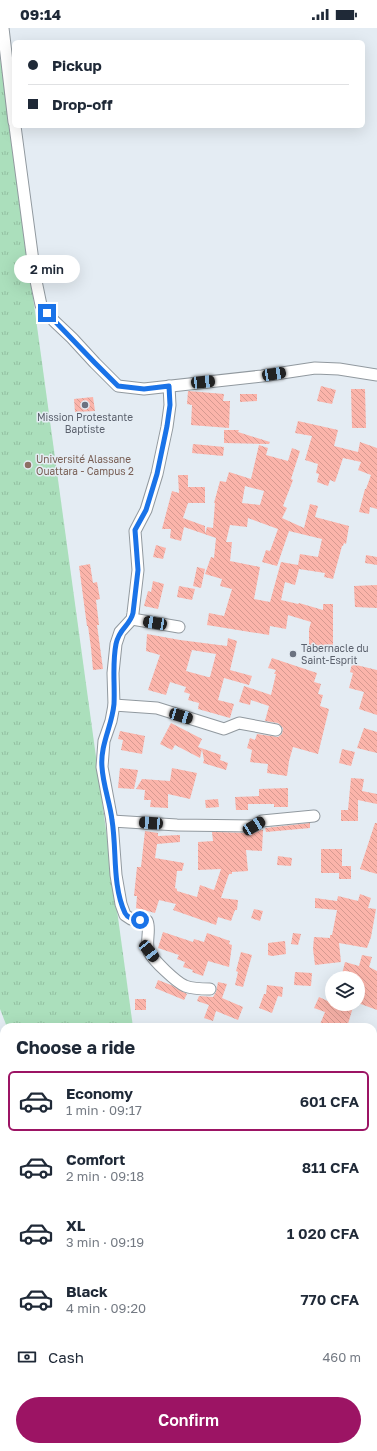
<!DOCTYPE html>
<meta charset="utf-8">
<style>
:root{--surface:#fff;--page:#f6f6f7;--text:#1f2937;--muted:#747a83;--line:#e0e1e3;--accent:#9c1464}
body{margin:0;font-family:"Golos Text",sans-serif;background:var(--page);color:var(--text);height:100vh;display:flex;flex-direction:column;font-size:15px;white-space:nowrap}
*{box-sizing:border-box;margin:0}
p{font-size:13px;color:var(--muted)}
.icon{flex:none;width:22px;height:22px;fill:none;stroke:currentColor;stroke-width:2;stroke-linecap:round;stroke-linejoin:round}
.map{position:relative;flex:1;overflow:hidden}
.panel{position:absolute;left:0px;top:995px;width:377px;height:428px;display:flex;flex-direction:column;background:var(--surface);border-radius:12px 12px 0 0;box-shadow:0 4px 16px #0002}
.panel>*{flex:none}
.guide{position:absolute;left:12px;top:12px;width:353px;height:88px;border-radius:6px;box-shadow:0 4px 16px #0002;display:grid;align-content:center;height:88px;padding:0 16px;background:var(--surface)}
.tools{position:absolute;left:325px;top:943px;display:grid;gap:8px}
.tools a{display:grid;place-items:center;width:40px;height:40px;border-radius:50%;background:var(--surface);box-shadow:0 4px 16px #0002;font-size:20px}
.end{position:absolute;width:18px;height:18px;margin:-9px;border:5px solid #1a73e8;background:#fff;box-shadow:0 0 0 2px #fff}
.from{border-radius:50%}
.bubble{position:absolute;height:28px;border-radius:14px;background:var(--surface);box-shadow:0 4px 16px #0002;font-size:13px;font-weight:600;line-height:28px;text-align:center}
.car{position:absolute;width:12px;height:24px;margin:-12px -6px;border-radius:5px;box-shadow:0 0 3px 1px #0007;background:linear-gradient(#222 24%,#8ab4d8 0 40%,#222 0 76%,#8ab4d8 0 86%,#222 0)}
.guide b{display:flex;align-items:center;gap:14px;height:38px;font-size:15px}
.guide b+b{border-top:1px solid var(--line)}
.guide i{width:10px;height:10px;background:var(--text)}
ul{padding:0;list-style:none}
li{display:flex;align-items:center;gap:12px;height:60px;margin:0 8px 6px;padding:0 8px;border:2px solid transparent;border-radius:6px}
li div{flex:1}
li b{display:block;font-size:15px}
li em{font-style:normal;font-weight:600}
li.active{border-color:var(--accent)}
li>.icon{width:36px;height:36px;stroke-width:1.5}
h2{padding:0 16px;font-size:18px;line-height:48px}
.pay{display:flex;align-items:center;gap:10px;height:44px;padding:0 16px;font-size:15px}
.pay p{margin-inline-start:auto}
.button{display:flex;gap:8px;margin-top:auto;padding:8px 16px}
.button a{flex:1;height:46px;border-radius:24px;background:var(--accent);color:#fff;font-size:16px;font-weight:600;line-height:46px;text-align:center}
.status{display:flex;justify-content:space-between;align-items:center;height:28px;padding:0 20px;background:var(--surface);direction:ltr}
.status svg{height:11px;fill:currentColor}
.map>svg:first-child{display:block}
.grass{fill:url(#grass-tufts)}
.building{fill:url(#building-back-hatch);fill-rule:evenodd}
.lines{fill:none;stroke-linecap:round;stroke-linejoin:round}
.service-casing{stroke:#91999f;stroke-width:8}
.minor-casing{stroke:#91999f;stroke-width:13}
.primary-casing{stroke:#923c42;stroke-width:20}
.service{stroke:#fff;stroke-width:5.5}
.minor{stroke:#fff;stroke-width:11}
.primary{stroke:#e99a9e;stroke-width:18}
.route{stroke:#1a73e8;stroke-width:5}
.worship-dot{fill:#6b7280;stroke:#e4ecf3;stroke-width:1.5}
.education-dot{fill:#8d6e63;stroke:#e4ecf3;stroke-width:1.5}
.labels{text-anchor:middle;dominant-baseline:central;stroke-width:3;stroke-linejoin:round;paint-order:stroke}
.worship-label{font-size:10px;fill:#5b616d;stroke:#e4ecf3}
.education-label{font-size:10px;fill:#785e54;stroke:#e4ecf3;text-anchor:start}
</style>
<div class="status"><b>09:14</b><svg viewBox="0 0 49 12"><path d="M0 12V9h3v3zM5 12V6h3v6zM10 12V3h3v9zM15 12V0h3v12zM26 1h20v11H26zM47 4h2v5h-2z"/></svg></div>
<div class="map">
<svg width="377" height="1423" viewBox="0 0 377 1423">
<defs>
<pattern id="grass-tufts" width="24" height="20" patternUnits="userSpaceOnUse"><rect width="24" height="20" fill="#abdfbc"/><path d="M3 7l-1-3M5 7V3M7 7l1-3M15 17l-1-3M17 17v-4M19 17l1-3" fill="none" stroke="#92bea0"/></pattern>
<pattern id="building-back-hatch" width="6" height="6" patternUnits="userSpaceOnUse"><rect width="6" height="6" fill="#fbb4aa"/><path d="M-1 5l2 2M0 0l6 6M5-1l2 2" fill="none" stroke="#d69a91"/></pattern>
</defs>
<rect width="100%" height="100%" fill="#e4ecf3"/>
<!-- grass -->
<g class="grass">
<path d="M 0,28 L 133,999 L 7,999 L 0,981 Z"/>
<path d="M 4,1172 L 4,1336 L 0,1335 L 0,1178 Z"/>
</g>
<!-- building -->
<g class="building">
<path d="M 321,358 L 336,362 L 332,376 L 317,373 Z"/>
<path d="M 351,361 L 365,361 L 366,400 L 352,400 Z"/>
<path d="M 188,363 L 224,366 L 223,373 L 230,373 L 229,400 L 191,397 L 192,377 L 187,376 Z"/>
<path d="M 240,366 L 257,366 L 257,373 L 240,374 Z"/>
<path d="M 93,369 L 95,383 L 75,384 L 74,371 Z"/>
<path d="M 298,393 L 338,402 L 334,418 L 358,424 L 360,414 L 377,420 L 377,481 L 370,479 L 369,486 L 359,484 L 365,461 L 366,461 L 371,447 L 358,442 L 361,434 L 343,430 L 335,454 L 330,452 L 328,458 L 317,454 L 319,446 L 316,445 L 318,436 L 305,432 L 312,408 L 295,405 Z"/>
<path d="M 224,402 L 239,402 L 238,404 L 270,414 L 269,416 L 224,415 Z"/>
<path d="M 193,416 L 224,419 L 223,428 L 192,425 Z"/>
<path d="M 259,417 L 268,420 L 266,427 L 288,433 L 292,420 L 300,423 L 291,451 L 293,452 L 283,478 L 287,480 L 282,490 L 304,500 L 310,476 L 318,478 L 315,489 L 349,498 L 346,516 L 344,515 L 343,518 L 342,518 L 333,551 L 324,549 L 325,545 L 299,541 L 295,557 L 285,554 L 281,572 L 298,576 L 299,575 L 323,582 L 323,576 L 333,576 L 333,624 L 309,625 L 309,601 L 311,594 L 288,587 L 286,601 L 270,598 L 269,607 L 207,597 L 209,585 L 224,588 L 232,561 L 220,558 L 222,551 L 205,546 L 211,529 L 214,530 L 216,510 L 184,499 L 181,513 L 170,510 L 171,501 L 162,501 L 172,463 L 179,465 L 178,447 L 188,447 L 188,459 L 205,459 L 205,475 L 188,475 L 183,490 L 205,498 L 205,506 L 207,499 L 213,500 L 215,475 L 214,475 L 220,453 L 226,454 L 229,444 L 251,451 ZM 245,458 L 264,463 L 260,477 L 242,475 ZM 248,490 L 278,501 L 270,523 L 266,522 L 262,534 L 277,538 L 289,503 L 322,511 L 318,529 L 300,526 L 298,537 L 281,534 L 270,574 L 254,571 L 260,539 L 230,533 L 232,514 L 226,514 L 230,497 L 247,499 Z"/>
<path d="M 156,517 L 166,520 L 163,531 L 153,529 Z"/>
<path d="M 366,527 L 377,529 L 377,537 L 365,535 Z"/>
<path d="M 90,536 L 93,555 L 97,554 L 100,571 L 96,572 L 99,597 L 97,597 L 103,641 L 93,642 L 91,620 L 88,598 L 87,598 L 79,538 Z"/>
<path d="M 197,539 L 205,541 L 201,560 L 193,558 Z"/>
<path d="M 153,553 L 164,556 L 158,581 L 144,578 L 148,563 L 151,564 Z"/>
<path d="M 377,557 L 377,580 L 355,579 L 354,558 Z"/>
<path d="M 179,558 L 195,561 L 192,572 L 177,569 Z"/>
<path d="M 147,606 L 180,612 L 227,618 L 228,610 L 237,613 L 230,642 L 252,648 L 249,657 L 224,650 L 218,672 L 234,676 L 230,690 L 198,681 L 199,675 L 188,672 L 190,666 L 184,664 L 186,659 L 170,654 L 166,667 L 148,662 L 160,627 L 146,623 ZM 192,622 L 216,626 L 210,649 L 208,649 L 186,643 Z"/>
<path d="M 272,630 L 317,645 L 314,654 L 321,656 L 318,666 L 323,667 L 320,678 L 329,681 L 318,726 L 293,719 L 289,733 L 287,748 L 267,745 L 268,736 L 250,734 L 252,722 L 247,720 L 250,710 L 255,712 L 257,706 L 278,709 L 282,706 L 283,700 L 278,695 L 265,693 L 269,678 L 251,672 L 250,677 L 239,674 L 244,658 L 271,667 L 276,646 L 274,646 L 276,642 L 268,640 Z"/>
<path d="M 352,636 L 377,642 L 377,687 L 359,681 L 364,664 L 349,660 L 353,645 L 350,644 Z"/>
<path d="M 171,695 L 202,711 L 198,719 L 221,727 L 220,732 L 228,735 L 226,742 L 203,735 L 204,732 L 202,721 L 200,730 L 175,717 L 172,722 L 160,716 Z"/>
<path d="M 364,700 L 377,704 L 377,725 L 357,720 Z"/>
<path d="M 120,703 L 145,708 L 142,726 L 121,722 L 123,712 L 118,711 Z"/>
<path d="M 342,721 L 355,724 L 351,738 L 339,735 Z"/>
<path d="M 120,740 L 138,742 L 134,761 L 118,760 Z"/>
<path d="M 172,740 L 197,745 L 190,771 L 168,766 L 168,780 L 150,779 L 151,772 L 144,772 L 145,762 L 136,761 L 142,751 L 170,753 Z"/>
<path d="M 351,750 L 364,751 L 362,763 L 377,766 L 377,776 L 358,772 L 358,793 L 341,793 L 341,782 L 348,782 Z"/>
<path d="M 288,760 L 288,779 L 274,779 L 274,776 L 248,776 L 248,782 L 236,782 L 235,769 L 259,768 L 259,761 Z"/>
<path d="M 218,771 L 219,779 L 206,780 L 205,772 Z"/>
<path d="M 310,795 L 310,800 L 266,804 L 265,800 Z"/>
<path d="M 375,795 L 377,795 L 377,846 L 360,841 Z"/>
<path d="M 261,802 L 263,802 L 262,823 L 246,822 L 248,843 L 232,844 L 232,846 L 229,846 L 221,870 L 238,872 L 237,882 L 235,882 L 231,893 L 218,889 L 216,897 L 173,882 L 176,876 L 159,872 L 155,885 L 136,880 L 137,868 L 134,868 L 137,839 L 141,839 L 145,803 L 158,805 L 158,808 L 180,807 L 180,814 L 157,816 L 155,830 L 184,835 L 182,843 L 177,843 L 175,860 L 177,861 L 177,863 L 197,869 L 200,857 L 214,862 L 221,841 L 198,842 L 198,814 L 213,813 L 212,804 L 254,805 Z"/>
<path d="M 321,821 L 342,821 L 342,838 L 351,838 L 351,851 L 339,851 L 339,845 L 321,845 Z"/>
<path d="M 278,828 L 292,830 L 291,838 L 277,837 Z"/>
<path d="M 360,866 L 371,870 L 368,880 L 376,881 L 371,909 L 367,920 L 339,915 L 341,934 L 315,937 L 313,921 L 314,909 L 330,910 L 330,907 L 332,907 L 337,882 L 315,880 L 315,870 L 337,873 L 338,868 L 358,873 Z"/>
<path d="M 254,881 L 263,883 L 260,893 L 251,890 Z"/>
<path d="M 163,904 L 193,914 L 194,911 L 204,914 L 207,905 L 230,913 L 229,916 L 232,917 L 229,939 L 208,933 L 203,948 L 192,944 L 193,942 L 183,939 L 185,934 L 177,931 L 179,927 L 158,920 Z"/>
<path d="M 293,905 L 301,906 L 298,917 L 291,916 Z"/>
<path d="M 285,913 L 286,926 L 272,928 L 268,927 L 268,915 Z"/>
<path d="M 241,924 L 252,927 L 243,959 L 235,957 L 238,944 L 236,943 Z"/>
<path d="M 362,927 L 372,929 L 369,939 L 377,943 L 377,982 L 358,975 L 358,950 L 341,950 L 345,934 L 359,938 Z"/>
<path d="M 295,944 L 312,945 L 311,958 L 294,957 Z"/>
<path d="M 158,952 L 171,957 L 187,966 L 184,972 L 155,960 Z"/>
<path d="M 218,954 L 227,956 L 222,970 L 243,979 L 238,992 L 216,983 L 213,993 L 204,990 L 209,977 L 197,973 L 199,968 L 213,969 L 216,964 Z"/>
<path d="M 267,957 L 283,959 L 282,969 L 278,968 L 272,985 L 259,980 L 264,966 L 266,966 Z"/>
<path d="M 319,969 L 332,975 L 332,976 L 354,976 L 347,999 L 319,999 L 325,984 L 314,980 Z"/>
<rect x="135" y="971" width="11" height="11"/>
</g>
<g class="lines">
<!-- service casing -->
<g class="service-casing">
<path id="service" d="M 0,1070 L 4,1072"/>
</g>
<!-- minor casing -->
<g class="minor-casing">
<g id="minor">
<path d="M 3,0 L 14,94"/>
<path d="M 15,98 L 35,248 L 41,277 L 54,293 L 72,310 L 95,335 L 118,358 L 144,361 L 262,348 L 315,340 L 339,341 L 377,347"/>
<path d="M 169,358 L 170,377 L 167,399 L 157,446 L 146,482 L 135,503 L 138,542 L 133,585 L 132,591 L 120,604 L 116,616 L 113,645 L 114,677 L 111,693 L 104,713 L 102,739 L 112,793 L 116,847 L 121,876 L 125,887 L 131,891 L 147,893 C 151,902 145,914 149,924 C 154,933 176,954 185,958 C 193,961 202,961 210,961"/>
<path d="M 132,591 L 179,599"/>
<path d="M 114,677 L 157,680 L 224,701 L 239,695 L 276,702"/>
<path d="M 112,793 L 177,797 L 254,798 L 262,793 L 314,788"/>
<path d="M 218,1419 L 220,1423"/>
</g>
</g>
<!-- primary casing -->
<g class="primary-casing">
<g id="primary">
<path d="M 0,1412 L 4,1413"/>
<path d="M 24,1419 L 36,1423"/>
</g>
</g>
<!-- service -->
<use href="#service" class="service"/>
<!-- minor -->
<use href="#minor" class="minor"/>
<!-- primary -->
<use href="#primary" class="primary"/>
</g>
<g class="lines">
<!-- route -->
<path class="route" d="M 47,285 L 95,335 L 118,358 L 144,361 L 169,358 L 170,377 L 167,398 L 157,446 L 146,482 L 135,502 L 138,542 L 133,585 C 130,598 119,600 116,616 C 112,636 115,656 114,676 C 112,698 100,717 102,739 C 103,757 110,775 112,792 C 117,823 112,857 125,885 C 128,891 135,891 140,892"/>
</g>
<!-- markers -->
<g class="worship-dot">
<circle cx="85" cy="377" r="4"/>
<circle cx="293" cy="626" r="4"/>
</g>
<circle class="education-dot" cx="28" cy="437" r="4"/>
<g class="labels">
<!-- worship labels -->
<g class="worship-label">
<text x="85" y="389">Mission Protestante<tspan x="85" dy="12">Baptiste</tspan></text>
<text x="301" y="620" text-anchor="start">Tabernacle du<tspan x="301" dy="12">Saint-Esprit</tspan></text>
</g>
<!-- education labels -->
<g class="education-label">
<text x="36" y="431">Université Alassane<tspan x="36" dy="12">Ouattara - Campus 2</tspan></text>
</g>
</g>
</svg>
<div class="tools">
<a><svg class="icon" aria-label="layers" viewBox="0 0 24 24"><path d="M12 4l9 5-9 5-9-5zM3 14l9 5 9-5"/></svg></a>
</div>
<i class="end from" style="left:140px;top:892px"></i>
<i class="end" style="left:47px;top:285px"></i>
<div class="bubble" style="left:14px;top:227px;width:66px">2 min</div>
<i class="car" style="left:274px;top:346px;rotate:81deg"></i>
<i class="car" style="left:203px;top:354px;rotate:84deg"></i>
<i class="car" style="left:155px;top:595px;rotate:279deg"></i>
<i class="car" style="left:181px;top:688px;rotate:107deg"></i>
<i class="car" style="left:151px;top:795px;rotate:274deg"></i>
<i class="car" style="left:254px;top:798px;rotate:58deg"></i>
<i class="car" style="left:149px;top:923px;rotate:142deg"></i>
<div class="guide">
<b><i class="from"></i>Pickup</b>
<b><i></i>Drop-off</b>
</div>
<section class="panel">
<h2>Choose a ride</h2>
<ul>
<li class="active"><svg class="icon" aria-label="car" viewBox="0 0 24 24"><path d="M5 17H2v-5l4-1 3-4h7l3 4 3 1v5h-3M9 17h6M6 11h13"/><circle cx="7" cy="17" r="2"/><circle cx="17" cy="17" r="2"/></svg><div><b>Economy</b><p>1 min · 09:17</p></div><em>601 CFA</em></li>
<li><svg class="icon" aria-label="car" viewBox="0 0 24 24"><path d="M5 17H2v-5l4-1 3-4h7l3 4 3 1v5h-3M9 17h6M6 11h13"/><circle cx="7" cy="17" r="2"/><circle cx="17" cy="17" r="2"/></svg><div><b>Comfort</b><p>2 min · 09:18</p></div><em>811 CFA</em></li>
<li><svg class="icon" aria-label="car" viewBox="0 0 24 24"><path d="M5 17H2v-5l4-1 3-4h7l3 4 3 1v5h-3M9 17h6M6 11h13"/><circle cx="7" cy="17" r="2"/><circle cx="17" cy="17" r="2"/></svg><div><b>XL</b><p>3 min · 09:19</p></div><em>1 020 CFA</em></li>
<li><svg class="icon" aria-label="car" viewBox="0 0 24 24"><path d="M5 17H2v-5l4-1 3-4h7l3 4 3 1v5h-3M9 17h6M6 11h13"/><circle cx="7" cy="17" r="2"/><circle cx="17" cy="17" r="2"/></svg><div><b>Black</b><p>4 min · 09:20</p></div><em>770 CFA</em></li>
</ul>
<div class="pay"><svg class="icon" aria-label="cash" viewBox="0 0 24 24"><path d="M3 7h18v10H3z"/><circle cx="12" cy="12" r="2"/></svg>Cash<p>460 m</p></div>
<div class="button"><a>Confirm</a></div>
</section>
</div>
